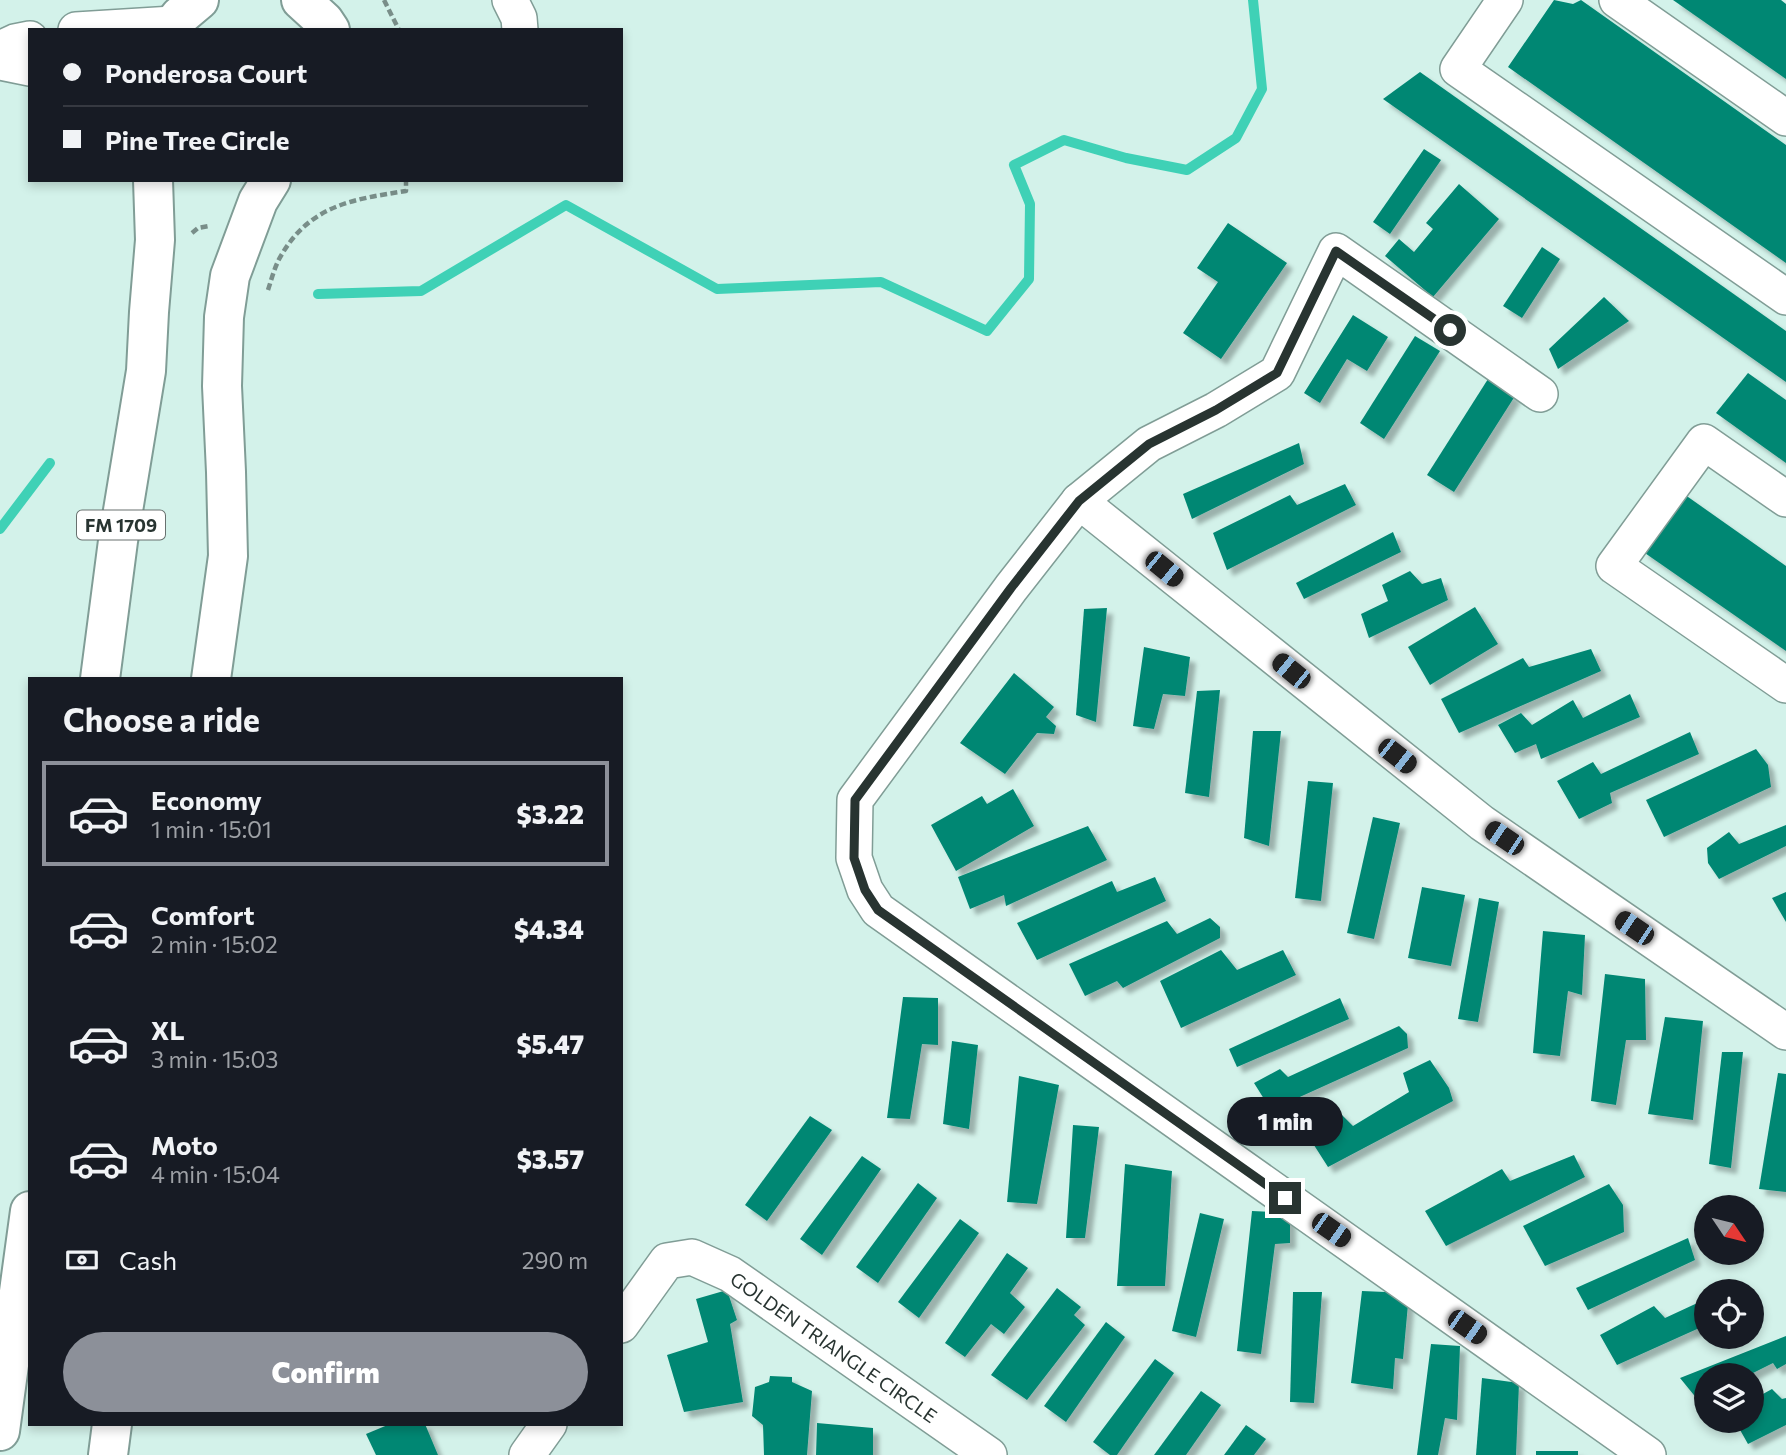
<!DOCTYPE html>
<meta charset="utf-8">
<style>
:root{--surface:#171b24;--page:#20242c;--text:#f1f3f6;--muted:#9ea1a6;--line:#363941;--accent:#8c9099}
body{margin:0;font-family:Commissioner,sans-serif;background:var(--page);color:var(--text);height:100vh;display:flex;flex-direction:column;font-size:26px;white-space:nowrap}
*{box-sizing:border-box;margin:0}
p{font-size:23px;color:var(--muted)}
.icon{flex:none;width:38px;height:38px;fill:none;stroke:currentColor;stroke-width:2;stroke-linecap:round;stroke-linejoin:round}
.map{position:relative;flex:1;overflow:hidden}
.drawer{position:absolute;left:28px;top:677px;width:595px;height:749px;display:flex;flex-direction:column;background:var(--surface);border-radius:0px;box-shadow:0 4px 10px #0003}
.drawer>*{flex:none}
.hud{position:absolute;left:28px;top:28px;width:595px;height:154px;border-radius:0px;box-shadow:0 4px 10px #0003;display:grid;align-content:center;height:154px;padding:0 35px;background:var(--surface)}
.needle{width:46px;rotate:125deg}
.tools{position:absolute;left:1694px;top:1195px;display:grid;gap:14px}
.tools a{display:grid;place-items:center;width:70px;height:70px;border-radius:50%;background:var(--surface);box-shadow:0 4px 10px #0003;font-size:35px}
.end{position:absolute;width:32px;height:32px;margin:-16px;border:9px solid #283431;background:#fff;box-shadow:0 0 0 4px #fff}
.from{border-radius:50%}
.bubble{position:absolute;height:49px;border-radius:24px;background:var(--surface);box-shadow:0 4px 10px #0003;font-size:23px;font-weight:800;line-height:49px;text-align:center}
.car{position:absolute;width:21px;height:42px;margin:-21px -10px;border-radius:9px;box-shadow:0 0 5px 2px #0007;background:linear-gradient(#222 24%,#8ab4d8 0 40%,#222 0 76%,#8ab4d8 0 86%,#222 0)}
.hud b{display:flex;align-items:center;gap:24px;height:66px;font-size:26px}
.hud b+b{border-top:2px solid var(--line)}
.hud i{width:18px;height:18px;background:var(--text)}
ul{padding:0;list-style:none}
li{display:flex;align-items:center;gap:21px;height:105px;margin:0 14px 10px;padding:0 21px;border:4px solid transparent;border-radius:0px}
li div{flex:1}
li b{display:block;font-size:26px}
li em{font-style:normal;font-weight:800}
li.active{border-color:var(--accent)}
li>.icon{width:63px;height:63px;stroke-width:1.5}
h2{padding:0 35px;font-size:32px;line-height:84px}
.pay{display:flex;align-items:center;gap:18px;height:77px;padding:0 35px;font-size:26px}
.pay p{margin-inline-start:auto}
.action{display:flex;gap:14px;margin-top:auto;padding:14px 35px}
.action a{flex:1;height:80px;border-radius:42px;background:var(--accent);color:#fff;font-size:28px;font-weight:800;line-height:80px;text-align:center}
.map>svg:first-child{display:block}
.lines{fill:none;stroke-linecap:round;stroke-linejoin:round}
.stream{stroke:#3fd1b6;stroke-width:10}
.building{fill:#058773;filter:url(#shadow)}
.minor-casing{stroke:#809d96;stroke-width:38}
.major-casing{stroke:#809d96;stroke-width:42}
.path{stroke:#798e89;stroke-width:4.5;stroke-dasharray:7 3.5;stroke-linecap:butt}
.minor{stroke:#fff;stroke-width:35}
.major{stroke:#fff;stroke-width:38}
.route{stroke:#283431;stroke-width:9}
.labels{text-anchor:middle;dominant-baseline:central;stroke-width:7;stroke-linejoin:round;paint-order:stroke}
.shield{fill:#fff;stroke:#68716f;stroke-width:2}
.shield-label{font-size:18px;font-weight:bold;fill:#283431}
.street-label{font-size:19px;fill:#283431;stroke:#fff}
</style>
<div class="map">
<svg width="1786" height="1455" viewBox="0 0 1786 1455">
<defs>
<filter id="shadow"><feDropShadow dx="6" dy="6" stdDeviation="2" flood-color="#0004"/></filter>
</defs>
<rect width="100%" height="100%" fill="#d3f2ea"/>
<g class="lines">
<!-- stream -->
<g class="stream">
<path d="M 318,294 L 421,291 L 566,205 L 717,289 L 881,282 L 987,331 L 1029,279 L 1030,204 L 1014,165 L 1064,140 L 1126,158 L 1187,170 L 1236,138 L 1262,89 L 1253,0"/>
<path d="M 0,529 L 50,463"/>
</g>
</g>
<!-- building -->
<g class="building">
<path d="M 1554,0 L 1573,4 L 1581,0 L 1786,145 L 1786,263 L 1508,67 Z"/>
<path d="M 1673,0 L 1781,0 L 1786,4 L 1786,79 Z"/>
<path d="M 1420,72 L 1786,331 L 1786,382 L 1383,99 Z"/>
<path d="M 1424,149 L 1441,160 L 1390,234 L 1373,222 Z"/>
<path d="M 1459,184 L 1499,219 L 1433,297 L 1385,256 L 1399,239 L 1414,252 L 1433,229 L 1426,223 Z"/>
<path d="M 1228,223 L 1287,263 L 1221,359 L 1183,333 L 1218,282 L 1197,268 Z"/>
<path d="M 1542,247 L 1560,259 L 1522,318 L 1503,306 Z"/>
<path d="M 1604,297 L 1629,321 L 1558,369 L 1549,349 Z"/>
<path d="M 1353,315 L 1388,337 L 1367,371 L 1347,359 L 1320,403 L 1304,393 Z"/>
<path d="M 1415,336 L 1440,351 L 1384,439 L 1360,423 Z"/>
<path d="M 1748,373 L 1786,400 L 1786,463 L 1716,413 Z"/>
<path d="M 1488,379 L 1515,396 L 1454,492 L 1427,475 Z"/>
<path d="M 1299,443 L 1304,464 L 1192,519 L 1183,494 Z"/>
<path d="M 1345,484 L 1356,505 L 1227,570 L 1213,533 L 1290,495 L 1297,505 Z"/>
<path d="M 1681,492 L 1786,566 L 1786,651 L 1642,551 Z"/>
<path d="M 1393,532 L 1401,552 L 1304,599 L 1296,583 Z"/>
<path d="M 1410,571 L 1422,584 L 1441,578 L 1448,600 L 1369,638 L 1361,614 L 1388,601 L 1382,585 Z"/>
<path d="M 1475,607 L 1498,644 L 1430,685 L 1408,647 Z"/>
<path d="M 1107,608 L 1096,722 L 1076,715 L 1084,609 Z"/>
<path d="M 1144,647 L 1190,657 L 1185,696 L 1163,694 L 1154,729 L 1133,726 Z"/>
<path d="M 1591,649 L 1601,671 L 1459,733 L 1441,699 L 1523,658 L 1529,667 Z"/>
<path d="M 1014,673 L 1054,707 L 1046,717 L 1056,726 L 1054,734 L 1037,733 L 1005,774 L 960,743 Z"/>
<path d="M 1220,690 L 1209,797 L 1185,793 L 1197,691 Z"/>
<path d="M 1630,694 L 1640,717 L 1541,759 L 1536,744 L 1515,753 L 1498,725 L 1521,713 L 1532,725 L 1573,700 L 1583,718 Z"/>
<path d="M 1253,731 L 1281,731 L 1269,846 L 1244,838 Z"/>
<path d="M 1690,732 L 1699,754 L 1610,793 L 1612,803 L 1579,819 L 1557,781 L 1593,762 L 1601,774 Z"/>
<path d="M 1756,749 L 1768,765 L 1771,787 L 1664,837 L 1646,800 Z"/>
<path d="M 1308,781 L 1333,783 L 1321,901 L 1295,898 Z"/>
<path d="M 1013,789 L 1034,826 L 956,871 L 931,825 L 982,796 L 987,804 Z"/>
<path d="M 1373,817 L 1400,823 L 1374,939 L 1347,933 Z"/>
<path d="M 1786,825 L 1786,846 L 1719,879 L 1708,863 L 1707,848 L 1729,832 L 1739,844 Z"/>
<path d="M 1088,826 L 1107,860 L 1006,906 L 1004,895 L 970,909 L 958,877 Z"/>
<path d="M 1155,877 L 1166,901 L 1037,960 L 1017,923 L 1112,881 L 1117,892 Z"/>
<path d="M 1422,887 L 1465,895 L 1451,966 L 1408,958 Z"/>
<path d="M 1786,892 L 1786,922 L 1772,898 Z"/>
<path d="M 1479,898 L 1499,902 L 1478,1022 L 1458,1019 Z"/>
<path d="M 1210,918 L 1220,927 L 1220,938 L 1123,988 L 1117,981 L 1085,996 L 1069,964 L 1167,921 L 1177,934 Z"/>
<path d="M 1543,931 L 1585,935 L 1582,995 L 1568,991 L 1560,1056 L 1533,1053 Z"/>
<path d="M 1221,950 L 1237,970 L 1283,950 L 1296,975 L 1181,1028 L 1160,981 Z"/>
<path d="M 1605,974 L 1645,979 L 1646,1040 L 1626,1040 L 1616,1105 L 1591,1101 Z"/>
<path d="M 903,997 L 938,998 L 938,1045 L 922,1044 L 910,1119 L 887,1118 Z"/>
<path d="M 1340,998 L 1349,1019 L 1237,1067 L 1229,1049 Z"/>
<path d="M 1665,1017 L 1703,1021 L 1693,1120 L 1648,1114 Z"/>
<path d="M 1399,1026 L 1407,1034 L 1408,1048 L 1271,1110 L 1254,1083 L 1280,1069 L 1288,1077 Z"/>
<path d="M 952,1041 L 978,1045 L 969,1129 L 943,1124 Z"/>
<path d="M 1722,1052 L 1743,1052 L 1731,1168 L 1709,1164 Z"/>
<path d="M 1430,1060 L 1449,1088 L 1453,1101 L 1328,1167 L 1305,1131 L 1339,1112 L 1353,1126 L 1409,1092 L 1403,1073 Z"/>
<path d="M 1778,1073 L 1786,1074 L 1786,1192 L 1759,1189 Z"/>
<path d="M 1019,1076 L 1059,1085 L 1037,1204 L 1007,1202 Z"/>
<path d="M 810,1116 L 832,1130 L 767,1221 L 745,1205 Z"/>
<path d="M 1073,1125 L 1099,1127 L 1085,1238 L 1066,1238 Z"/>
<path d="M 1574,1155 L 1585,1177 L 1446,1246 L 1425,1211 L 1502,1169 L 1510,1181 Z"/>
<path d="M 862,1156 L 881,1169 L 822,1255 L 800,1239 Z"/>
<path d="M 1125,1164 L 1172,1171 L 1165,1286 L 1117,1286 Z"/>
<path d="M 918,1183 L 937,1198 L 878,1283 L 856,1267 Z"/>
<path d="M 1609,1184 L 1623,1205 L 1624,1232 L 1545,1266 L 1523,1226 Z"/>
<path d="M 1252,1211 L 1290,1213 L 1290,1243 L 1275,1244 L 1261,1354 L 1237,1351 Z"/>
<path d="M 1200,1213 L 1224,1219 L 1196,1337 L 1172,1331 Z"/>
<path d="M 960,1219 L 979,1233 L 919,1318 L 898,1302 Z"/>
<path d="M 1688,1238 L 1695,1260 L 1588,1310 L 1576,1288 Z"/>
<path d="M 1007,1253 L 1028,1268 L 1010,1293 L 1025,1307 L 1004,1334 L 991,1324 L 965,1357 L 945,1343 Z"/>
<path d="M 1057,1288 L 1081,1307 L 1074,1315 L 1085,1325 L 1027,1400 L 991,1375 Z"/>
<path d="M 727,1290 L 737,1320 L 730,1324 L 743,1402 L 684,1412 L 667,1355 L 708,1342 L 696,1299 Z"/>
<path d="M 1362,1291 L 1409,1293 L 1403,1359 L 1395,1358 L 1393,1389 L 1351,1383 Z"/>
<path d="M 1293,1292 L 1322,1292 L 1314,1403 L 1290,1402 Z"/>
<path d="M 1706,1299 L 1706,1325 L 1617,1365 L 1600,1335 L 1654,1306 L 1665,1318 Z"/>
<path d="M 1106,1322 L 1125,1337 L 1066,1422 L 1044,1406 Z"/>
<path d="M 1786,1336 L 1786,1364 L 1777,1369 L 1773,1363 L 1747,1376 L 1706,1376 L 1706,1396 L 1698,1400 L 1680,1378 Z"/>
<path d="M 1431,1344 L 1460,1346 L 1457,1420 L 1445,1418 L 1438,1455 L 1417,1455 Z"/>
<path d="M 1155,1359 L 1174,1373 L 1117,1455 L 1110,1455 L 1093,1442 Z"/>
<path d="M 770,1376 L 792,1377 L 792,1382 L 812,1391 L 807,1455 L 764,1455 L 763,1425 L 752,1416 L 755,1387 L 769,1382 Z"/>
<path d="M 1482,1378 L 1519,1383 L 1516,1455 L 1476,1455 Z"/>
<path d="M 1772,1389 L 1782,1399 L 1786,1398 L 1786,1425 L 1748,1444 L 1735,1421 L 1752,1421 L 1752,1400 Z"/>
<path d="M 1201,1391 L 1221,1405 L 1186,1455 L 1154,1455 Z"/>
<path d="M 817,1423 L 873,1428 L 873,1455 L 816,1455 Z"/>
<path d="M 390,1424 L 425,1424 L 438,1455 L 376,1455 L 366,1434 Z"/>
<path d="M 1246,1425 L 1266,1439 L 1254,1455 L 1224,1455 Z"/>
<rect x="1536" y="1451" width="42" height="4"/>
</g>
<g class="lines">
<!-- minor casing -->
<g class="minor-casing">
<g id="minor">
<path d="M 510,0 L 519,18 L 520,30"/>
<path d="M 1505,0 L 1458,69 L 1786,297"/>
<path d="M 1617,0 L 1786,118"/>
<path d="M 76,30 L 173,24"/>
<path d="M 0,49 L 15,42 L 30,39"/>
<path d="M 0,62 L 30,68"/>
<path d="M 1540,394 L 1336,251 L 1277,373 L 1216,410 L 1149,444 L 1079,501 L 1011,588 L 855,800 L 854,858 L 865,890 L 878,910 L 1648,1455"/>
<path d="M 1786,499 L 1704,442 L 1614,566 L 1786,685"/>
<path d="M 1079,501 L 1482,823 L 1786,1032"/>
<path d="M 621,1325 L 667,1261 L 692,1257 L 730,1274 L 989,1455"/>
<path d="M 527,1455 L 549,1424"/>
</g>
</g>
<!-- major casing -->
<g class="major-casing">
<g id="major">
<path d="M 301,0 L 324,21 L 330,30"/>
<path d="M 169,30 L 180,16 L 199,0"/>
<path d="M 100,679 L 118,541 L 146,371 L 149,312 L 155,240 L 153,180"/>
<path d="M 211,679 L 228,556 L 226,472 L 222,386 L 224,317 L 230,276 L 258,201 L 271,180"/>
<path d="M 0,1431 L 30,1211"/>
<path d="M 108,1455 L 112,1424"/>
</g>
</g>
<!-- path -->
<g class="path">
<path d="M 384,0 L 399,30"/>
<path d="M 192,233 L 198,228 L 209,226"/>
<path d="M 268,290 C 272,278 275,265 282,254 C 311,205 354,199 406,191 L 406,180"/>
</g>
<!-- minor -->
<use href="#minor" class="minor"/>
<!-- major -->
<use href="#major" class="major"/>
</g>
<g class="lines">
<!-- route -->
<path class="route" d="M 1285,1198 L 878,910 L 865,890 L 854,858 L 855,800 L 1011,588 L 1079,501 L 1149,444 L 1216,410 L 1277,373 L 1336,251 L 1450,330"/>
</g>
<g class="labels">
<!-- shield labels -->
<rect class="shield" x="77" y="510.5" width="88" height="29" rx="5"/>
<g class="shield-label">
<text x="121" y="525">FM 1709</text>
</g>
<!-- street labels -->
<g class="street-label">
<text transform="translate(834 1347) rotate(35)">GOLDEN TRIANGLE CIRCLE</text>
</g>
</g>
</svg>
<div class="tools">
<a><svg class="needle" viewBox="-14 -14 28 28"><path d="M0-13l5 13h-10z" fill="#e53935"/><path d="M0 13l5-13h-10z" fill="#9ea1a6"/></svg></a>
<a><svg class="icon" aria-label="locate" viewBox="0 0 24 24"><circle cx="12" cy="12" r="6"/><path d="M12 2v4M12 18v4M2 12h4M18 12h4"/></svg></a>
<a><svg class="icon" aria-label="layers" viewBox="0 0 24 24"><path d="M12 4l9 5-9 5-9-5zM3 14l9 5 9-5"/></svg></a>
</div>
<i class="end from" style="left:1450px;top:330px"></i>
<i class="end" style="left:1285px;top:1198px"></i>
<div class="bubble" style="left:1227px;top:1097px;width:116px">1 min</div>
<i class="car" style="left:1164px;top:569px;rotate:129deg"></i>
<i class="car" style="left:1291px;top:671px;rotate:309deg"></i>
<i class="car" style="left:1397px;top:756px;rotate:128deg"></i>
<i class="car" style="left:1504px;top:838px;rotate:304deg"></i>
<i class="car" style="left:1634px;top:928px;rotate:304deg"></i>
<i class="car" style="left:1331px;top:1230px;rotate:125deg"></i>
<i class="car" style="left:1467px;top:1327px;rotate:125deg"></i>
<div class="hud">
<b><i class="from"></i>Ponderosa Court</b>
<b><i></i>Pine Tree Circle</b>
</div>
<section class="drawer">
<h2>Choose a ride</h2>
<ul>
<li class="active"><svg class="icon" aria-label="car" viewBox="0 0 24 24"><path d="M5 17H2v-5l4-1 3-4h7l3 4 3 1v5h-3M9 17h6M6 11h13"/><circle cx="7" cy="17" r="2"/><circle cx="17" cy="17" r="2"/></svg><div><b>Economy</b><p>1 min · 15:01</p></div><em>$3.22</em></li>
<li><svg class="icon" aria-label="car" viewBox="0 0 24 24"><path d="M5 17H2v-5l4-1 3-4h7l3 4 3 1v5h-3M9 17h6M6 11h13"/><circle cx="7" cy="17" r="2"/><circle cx="17" cy="17" r="2"/></svg><div><b>Comfort</b><p>2 min · 15:02</p></div><em>$4.34</em></li>
<li><svg class="icon" aria-label="car" viewBox="0 0 24 24"><path d="M5 17H2v-5l4-1 3-4h7l3 4 3 1v5h-3M9 17h6M6 11h13"/><circle cx="7" cy="17" r="2"/><circle cx="17" cy="17" r="2"/></svg><div><b>XL</b><p>3 min · 15:03</p></div><em>$5.47</em></li>
<li><svg class="icon" aria-label="car" viewBox="0 0 24 24"><path d="M5 17H2v-5l4-1 3-4h7l3 4 3 1v5h-3M9 17h6M6 11h13"/><circle cx="7" cy="17" r="2"/><circle cx="17" cy="17" r="2"/></svg><div><b>Moto</b><p>4 min · 15:04</p></div><em>$3.57</em></li>
</ul>
<div class="pay"><svg class="icon" aria-label="cash" viewBox="0 0 24 24"><path d="M3 7h18v10H3z"/><circle cx="12" cy="12" r="2"/></svg>Cash<p>290 m</p></div>
<div class="action"><a>Confirm</a></div>
</section>
</div>
